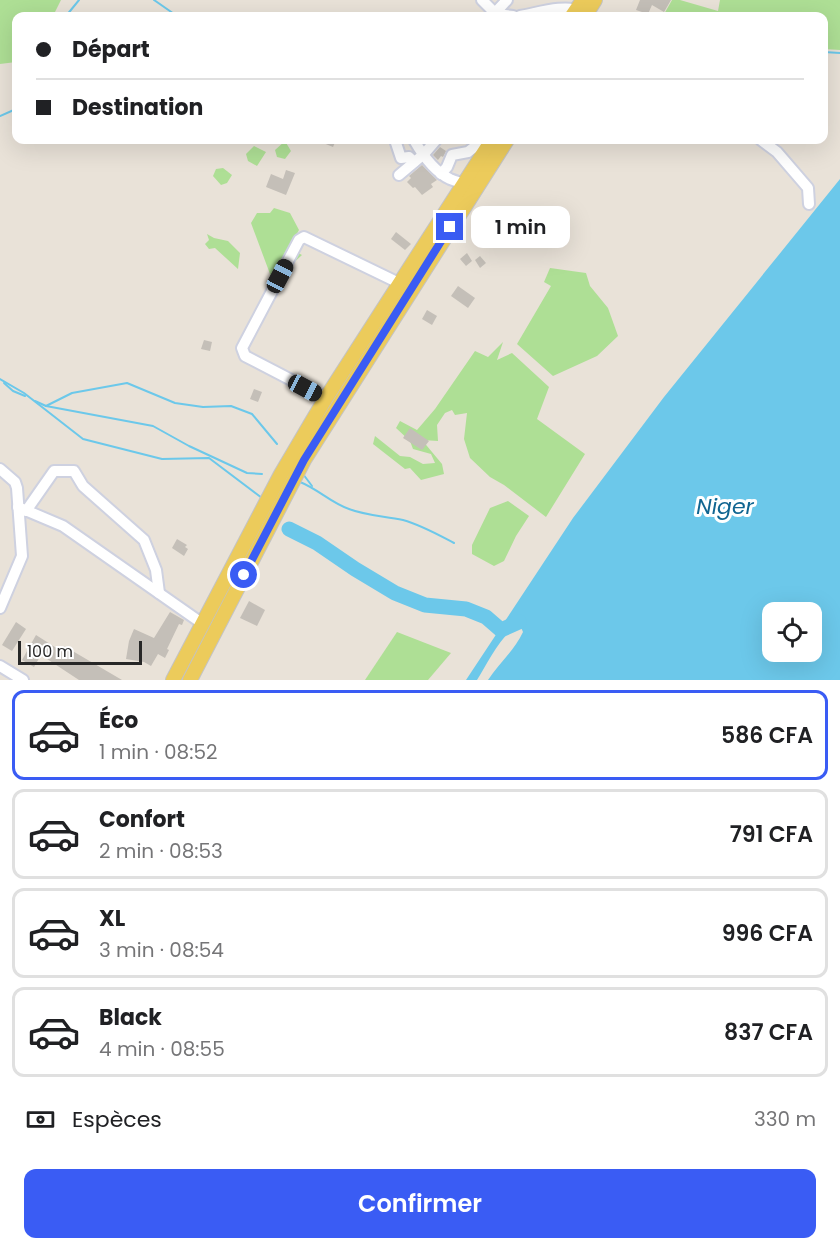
<!DOCTYPE html>
<html lang="fr">
<meta charset="utf-8">
<style>
:root{--surface:#fff;--page:#f2f2f2;--text:#202124;--muted:#757577;--line:#e0e0e0;--accent:#3a5cf4}
body{margin:0;font-family:Poppins,sans-serif;background:var(--page);color:var(--text);height:100vh;display:flex;flex-direction:column;font-size:22px;white-space:nowrap}
*{box-sizing:border-box;margin:0}
p{font-size:20px;color:var(--muted)}
.icon{flex:none;width:33px;height:33px;fill:none;stroke:currentColor;stroke-width:2;stroke-linecap:round;stroke-linejoin:round}
.map{position:relative;height:680px;overflow:hidden}
.sheet{display:flex;flex-direction:column;background:var(--surface);flex:1}
.sheet>*{flex:none}
.banner{position:absolute;left:12px;top:12px;width:816px;height:132px;border-radius:12px;box-shadow:0 6px 24px #0002;display:grid;align-content:center;height:132px;padding:0 24px;background:var(--surface)}
.buttons{position:absolute;left:762px;top:602px;display:grid;gap:12px}
.buttons a{display:grid;place-items:center;width:60px;height:60px;border-radius:12px;background:var(--surface);box-shadow:0 6px 24px #0002;font-size:30px}
.scale{position:absolute;left:18px;bottom:15px;width:124px;box-sizing:border-box;padding-left:6px;border:3px solid #272727;border-top:0;font-size:16px;line-height:21px;white-space:nowrap;color:#272727;-webkit-text-stroke:4px #fff;paint-order:stroke}
.end{position:absolute;width:27px;height:27px;margin:-14px;border:8px solid #3a5cf4;background:#fff;box-shadow:0 0 0 3px #fff}
.from{border-radius:50%}
.bubble{position:absolute;height:42px;border-radius:12px;background:var(--surface);box-shadow:0 6px 24px #0002;font-size:20px;font-weight:600;line-height:42px;text-align:center}
.car{position:absolute;width:18px;height:36px;margin:-18px -9px;border-radius:8px;box-shadow:0 0 4px 2px #0007;background:linear-gradient(#222 24%,#8ab4d8 0 40%,#222 0 76%,#8ab4d8 0 86%,#222 0)}
.banner b{display:flex;align-items:center;gap:21px;height:57px;font-size:22px}
.banner b+b{border-top:2px solid var(--line)}
.banner i{width:15px;height:15px;background:var(--text)}
ul{padding:10px 0 0;list-style:none}
li{display:flex;align-items:center;gap:18px;height:90px;margin:0 12px 9px;padding:0 12px;border:3px solid var(--line);border-radius:12px}
li div{flex:1}
li b{display:block;font-size:22px}
li em{font-style:normal;font-weight:600}
li.active{border-color:var(--accent)}
li>.icon{width:54px;height:54px;stroke-width:1.5}
.pay{display:flex;align-items:center;gap:15px;height:66px;padding:0 24px;font-size:22px}
.pay p{margin-inline-start:auto}
.cta{display:flex;gap:12px;margin-top:auto;padding:12px 24px}
.cta a{flex:1;height:69px;border-radius:12px;background:var(--accent);color:#fff;font-size:24px;font-weight:600;line-height:69px;text-align:center}
.map>svg:first-child{display:block}
.green{fill:#aedf95}
.water{fill:#6cc8ea;fill-rule:evenodd}
.lines{fill:none;stroke-linecap:round;stroke-linejoin:round}
.stream{stroke:#6cc8ea;stroke-width:2}
.river{stroke:#6cc8ea;stroke-width:15}
.building{fill:#c4bfb8}
.minor-casing{stroke:#ced1e0;stroke-width:14}
.major-casing{stroke:#c3c3c3;stroke-width:16}
.minor{stroke:#fff;stroke-width:10}
.major{stroke:#eccb5b;stroke-width:14}
.route{stroke:#3a5cf4;stroke-width:8}
.labels{text-anchor:middle;dominant-baseline:central;stroke-width:6;stroke-linejoin:round;paint-order:stroke}
.water-label{font-size:22px;font-style:italic;fill:#106591;stroke:#fff}
</style>
<div class="map">
<svg width="840" height="680" viewBox="0 0 840 680">
<rect width="100%" height="100%" fill="#e9e2d8"/>
<!-- green -->
<g class="green">
<path d="M 0,0 L 61,0 L 53,16 L 16,16 L 16,62 L 0,64 Z"/>
<path d="M 672,0 L 680,0 L 718,11 L 720,0 L 840,0 L 840,50 L 824,49 L 824,16 L 663,16 Z"/>
<path d="M 285,141 L 291,151 L 285,159 L 277,157 L 275,150 Z"/>
<path d="M 254,146 L 266,152 L 257,166 L 248,161 L 246,154 Z"/>
<path d="M 223,168 L 232,175 L 227,183 L 221,185 L 213,176 L 216,169 Z"/>
<path d="M 274,208 L 290,213 L 299,230 L 289,248 L 302,255 L 273,282 L 251,223 L 257,213 L 270,213 Z"/>
<path d="M 207,234 L 214,238 L 228,241 L 240,253 L 238,269 L 215,248 L 209,249 L 205,244 L 209,240 Z"/>
<path d="M 550,268 L 586,273 L 590,286 L 608,308 L 618,336 L 597,356 L 553,376 L 517,344 L 551,286 L 544,282 Z"/>
<path d="M 503,342 L 497,360 L 512,353 L 549,387 L 537,419 L 585,454 L 546,517 L 504,485 L 490,477 L 470,458 L 464,439 L 467,413 L 455,415 L 452,410 L 445,413 L 437,425 L 438,441 L 422,440 L 442,464 L 444,474 L 421,480 L 410,468 L 405,469 L 373,444 L 375,436 L 400,456 L 410,457 L 423,464 L 435,463 L 431,454 L 413,449 L 410,441 L 396,428 L 400,421 L 417,430 L 435,409 L 475,351 L 488,357 Z"/>
<path d="M 508,501 L 529,516 L 516,536 L 504,561 L 494,566 L 472,554 L 472,545 L 490,508 Z"/>
<path d="M 397,632 L 451,653 L 428,680 L 365,680 Z"/>
</g>
<!-- water -->
<path class="water" d="M 840,179 L 840,680 L 488,680 C 499,663 514,651 523,632 L 520,625 L 518,624 C 500,637 488,662 477,680 L 466,680 L 573,518 L 664,397 ZM 772,612 L 812,612 L 812,651 L 772,651 Z"/>
<g class="lines">
<!-- stream -->
<g class="stream">
<path d="M 154,0 L 177,16"/>
<path d="M 66,16 L 79,0"/>
<path d="M 447,16 L 454,16"/>
<path d="M 824,52 L 840,53"/>
<path d="M 0,116 L 16,109"/>
<path d="M 0,379 L 24,393 L 83,439 L 162,459 L 209,458 L 262,498"/>
<path d="M 4,383 L 13,391 L 25,396"/>
<path d="M 35,401 L 46,406 L 153,426 L 189,446 L 247,473 L 262,474"/>
<path d="M 46,406 L 72,393 L 127,383 L 175,403 L 203,407 L 231,406 L 252,414 L 277,444"/>
<path d="M 303,474 L 312,486"/>
<path d="M 300,482 C 318,489 331,503 349,509 C 367,516 385,516 403,520 C 421,525 437,534 454,543"/>
</g>
<!-- river -->
<path class="river" d="M 289,529 L 317,543 L 355,569 L 395,593 L 425,605 L 466,609 L 486,617 L 501,630 L 519,622"/>
</g>
<!-- building -->
<g class="building">
<path d="M 640,0 L 671,0 L 664,12 L 652,5 L 648,14 L 636,10 Z"/>
<path d="M 316,140 L 336,140 L 333,147 Z"/>
<path d="M 440,147 L 446,151 L 443,157 L 441,156 L 438,160 L 433,155 Z"/>
<path d="M 422,165 L 437,180 L 431,184 L 433,187 L 422,195 L 415,187 L 413,188 L 407,182 L 411,178 L 409,176 Z"/>
<path d="M 286,170 L 295,173 L 286,195 L 266,187 L 271,174 L 283,179 Z"/>
<path d="M 499,224 L 501,231 L 489,233 L 488,226 Z"/>
<path d="M 396,232 L 411,244 L 405,250 L 391,239 Z"/>
<path d="M 467,253 L 472,261 L 466,266 L 460,259 Z"/>
<path d="M 480,256 L 486,263 L 480,268 L 475,260 Z"/>
<path d="M 458,286 L 475,298 L 468,308 L 451,296 Z"/>
<path d="M 427,310 L 437,316 L 432,325 L 422,319 Z"/>
<path d="M 204,340 L 212,342 L 210,351 L 201,349 Z"/>
<path d="M 254,389 L 262,392 L 258,402 L 250,399 Z"/>
<path d="M 410,428 L 429,441 L 422,450 L 403,438 Z"/>
<path d="M 177,539 L 187,545 L 185,547 L 188,549 L 184,556 L 172,548 Z"/>
<path d="M 249,601 L 265,610 L 257,626 L 240,618 Z"/>
<path d="M 170,612 L 184,620 L 182,625 L 179,624 L 167,649 L 169,650 L 165,658 L 158,654 L 151,666 L 144,662 L 126,659 L 129,641 L 134,629 L 154,638 Z"/>
<path d="M 16,622 L 26,629 L 12,651 L 2,645 Z"/>
<path d="M 36,635 L 58,649 L 60,646 L 63,648 L 64,646 L 122,680 L 79,680 L 41,655 L 34,667 L 22,660 Z"/>
</g>
<g class="lines">
<!-- minor casing -->
<g class="minor-casing">
<g id="minor">
<path d="M 482,0 L 496,14 L 513,16"/>
<path d="M 495,13 L 507,0"/>
<path d="M 520,16 C 538,13 564,4 581,11"/>
<path d="M 395,140 L 401,158 L 409,157 L 414,162"/>
<path d="M 414,140 C 422,154 435,172 450,179 C 457,182 463,183 469,186"/>
<path d="M 761,140 L 777,152 L 808,188 L 809,204"/>
<path d="M 441,174 L 447,167 L 452,155 L 468,152 L 482,141 L 490,144"/>
<path d="M 399,175 L 424,154 L 436,140"/>
<path d="M 326,398 L 245,356 L 242,348 L 299,240 L 304,237 L 399,283"/>
<path d="M 0,469 L 15,482 L 17,488 L 22,556 L 0,608"/>
<path d="M 18,507 L 63,526 L 203,624"/>
<path d="M 26,511 L 54,471 L 74,471 L 83,486 L 144,540 L 156,570 L 159,593"/>
<path d="M 0,666 L 23,680"/>
</g>
</g>
<!-- major casing -->
<g class="major-casing">
<g id="major">
<path d="M 572,16 L 583,0"/>
<path d="M 585,16 L 595,0"/>
<path d="M 173,680 L 281,474 L 324,401 L 492,140"/>
<path d="M 190,680 L 304,460 L 507,140"/>
</g>
</g>
<!-- minor -->
<use href="#minor" class="minor"/>
<!-- major -->
<use href="#major" class="major"/>
</g>
<g class="lines">
<!-- route -->
<path class="route" d="M 244,575 L 304,460 L 450,227"/>
</g>
<g class="labels">
<!-- water labels -->
<g class="water-label">
<text x="725" y="506">Niger</text>
</g>
</g>
</svg>
<div class="buttons">
<a><svg class="icon" aria-label="locate" viewBox="0 0 24 24"><circle cx="12" cy="12" r="6"/><path d="M12 2v4M12 18v4M2 12h4M18 12h4"/></svg></a>
</div>
<div class="scale">100 m</div>
<i class="end from" style="left:244px;top:575px"></i>
<i class="end" style="left:450px;top:227px"></i>
<div class="bubble" style="left:471px;top:206px;width:99px">1 min</div>
<i class="car" style="left:280px;top:276px;rotate:28deg"></i>
<i class="car" style="left:305px;top:388px;rotate:118deg"></i>
<div class="banner">
<b><i class="from"></i>Départ</b>
<b><i></i>Destination</b>
</div>
</div>
<section class="sheet">
<ul>
<li class="active"><svg class="icon" aria-label="car" viewBox="0 0 24 24"><path d="M5 17H2v-5l4-1 3-4h7l3 4 3 1v5h-3M9 17h6M6 11h13"/><circle cx="7" cy="17" r="2"/><circle cx="17" cy="17" r="2"/></svg><div><b>Éco</b><p>1 min · 08:52</p></div><em>586 CFA</em></li>
<li><svg class="icon" aria-label="car" viewBox="0 0 24 24"><path d="M5 17H2v-5l4-1 3-4h7l3 4 3 1v5h-3M9 17h6M6 11h13"/><circle cx="7" cy="17" r="2"/><circle cx="17" cy="17" r="2"/></svg><div><b>Confort</b><p>2 min · 08:53</p></div><em>791 CFA</em></li>
<li><svg class="icon" aria-label="car" viewBox="0 0 24 24"><path d="M5 17H2v-5l4-1 3-4h7l3 4 3 1v5h-3M9 17h6M6 11h13"/><circle cx="7" cy="17" r="2"/><circle cx="17" cy="17" r="2"/></svg><div><b>XL</b><p>3 min · 08:54</p></div><em>996 CFA</em></li>
<li><svg class="icon" aria-label="car" viewBox="0 0 24 24"><path d="M5 17H2v-5l4-1 3-4h7l3 4 3 1v5h-3M9 17h6M6 11h13"/><circle cx="7" cy="17" r="2"/><circle cx="17" cy="17" r="2"/></svg><div><b>Black</b><p>4 min · 08:55</p></div><em>837 CFA</em></li>
</ul>
<div class="pay"><svg class="icon" aria-label="cash" viewBox="0 0 24 24"><path d="M3 7h18v10H3z"/><circle cx="12" cy="12" r="2"/></svg>Espèces<p>330 m</p></div>
<div class="cta"><a>Confirmer</a></div>
</section>
